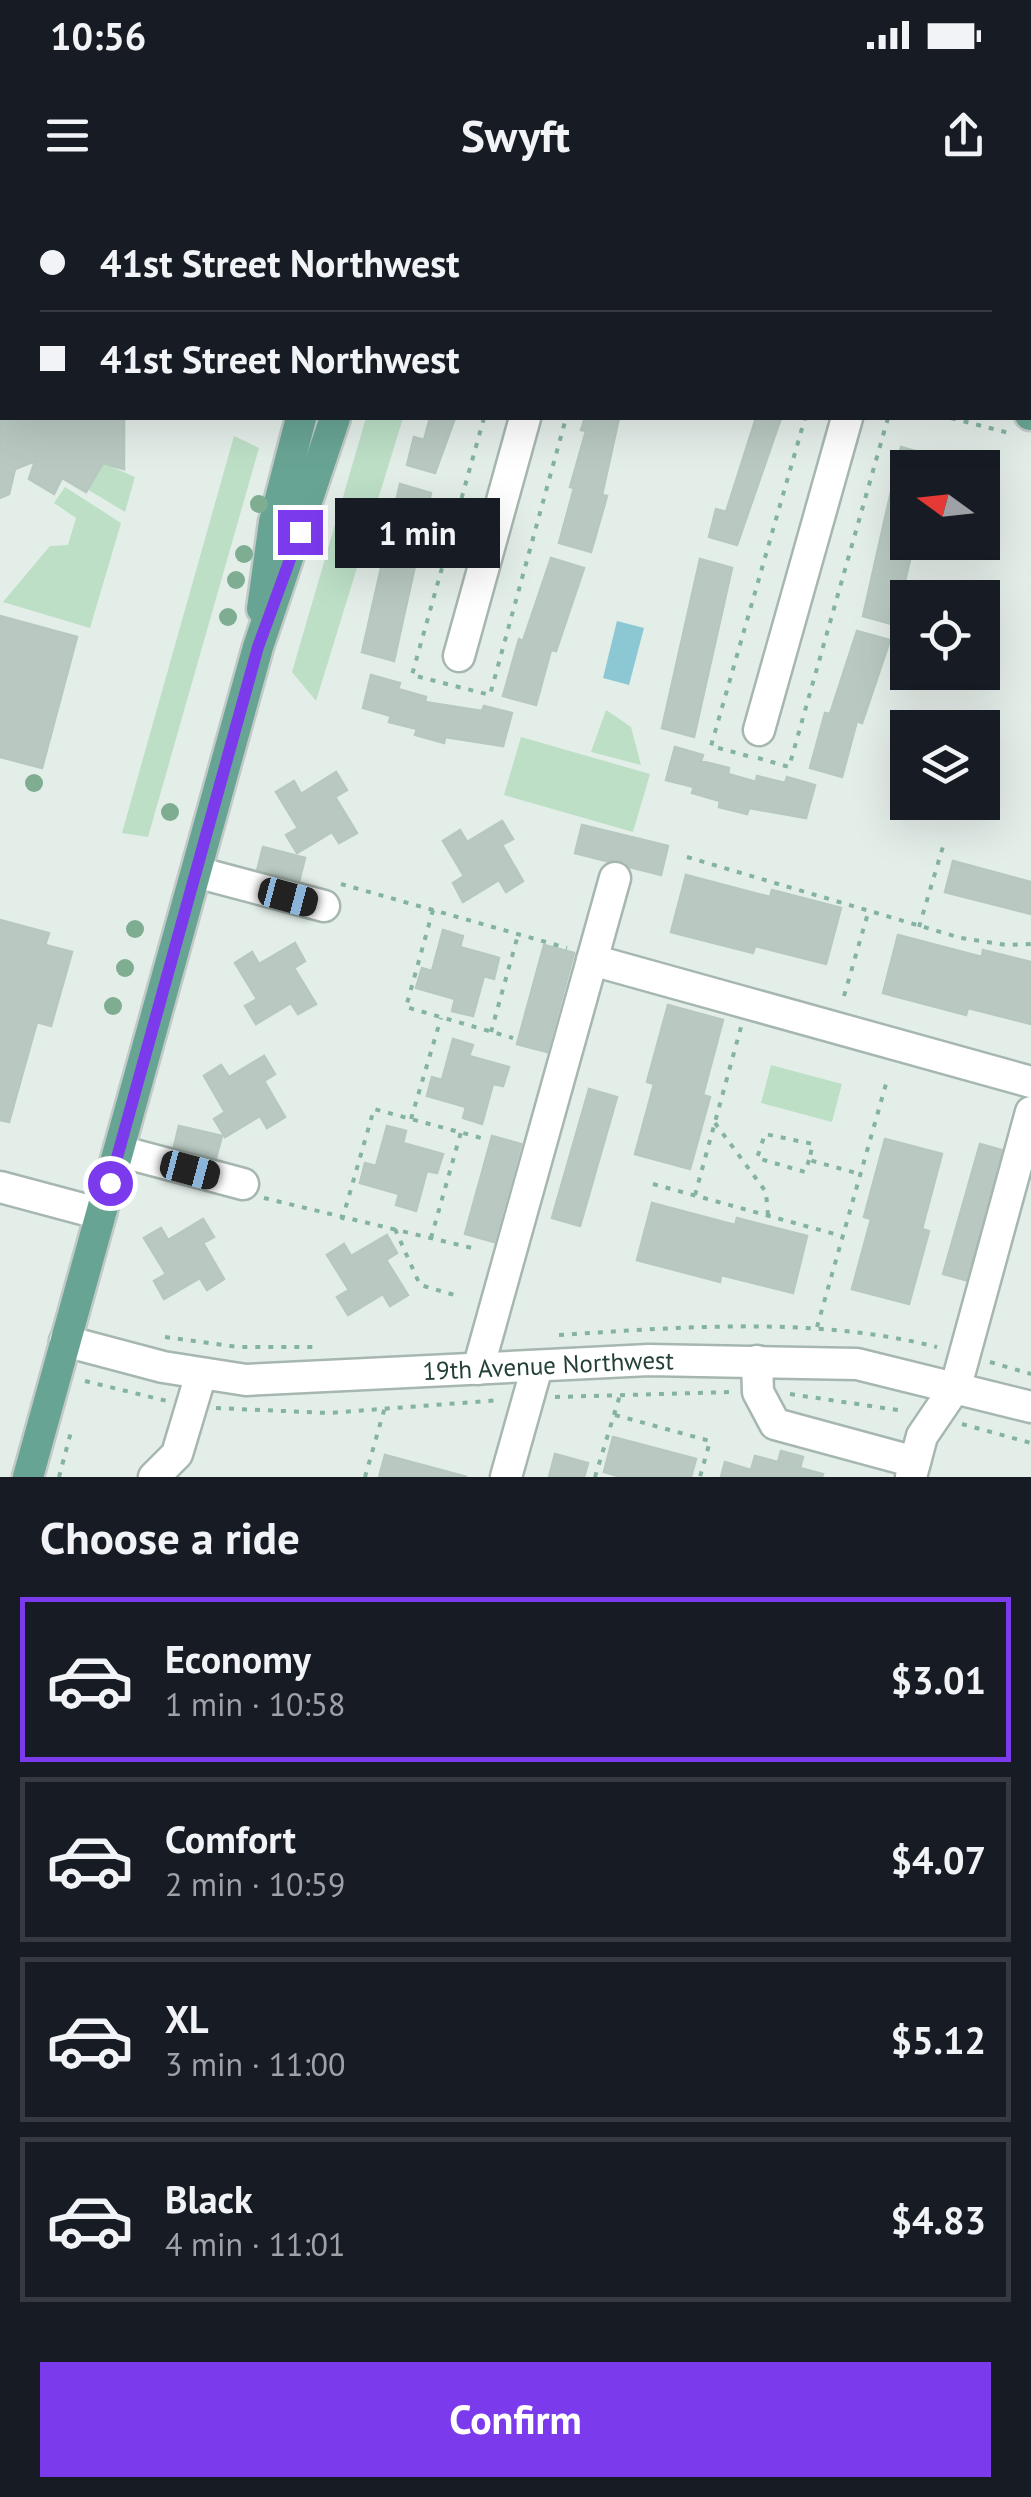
<!DOCTYPE html>
<meta charset="utf-8">
<style>
:root{--surface:#171b24;--page:#20242c;--text:#f1f3f6;--muted:#9ea1a6;--line:#363941;--accent:#7c3aed}
body{margin:0;font-family:"PT Sans",sans-serif;background:var(--page);color:var(--text);height:100vh;display:flex;flex-direction:column;font-size:38px;white-space:nowrap}
*{box-sizing:border-box;margin:0}
p{font-size:32px;color:var(--muted)}
.icon{flex:none;width:55px;height:55px;fill:none;stroke:currentColor;stroke-width:2;stroke-linecap:round;stroke-linejoin:round}
.map{position:relative;height:1277px;overflow:hidden}
.side{display:flex;flex-direction:column;background:var(--surface);flex:1}
.side>*{flex:none}
.guide{position:absolute;left:0px;top:0px;width:1032px;height:220px;box-shadow:0 10px 40px #0002;display:grid;align-content:center;height:220px;padding:0 40px;background:var(--surface)}
.needle{width:65px;rotate:285deg}
.buttons{position:absolute;left:890px;top:250px;display:grid;gap:20px}
.buttons a{display:grid;place-items:center;width:110px;height:110px;border-radius:0px;background:var(--surface);box-shadow:0 10px 40px #0002;font-size:50px}
.end{position:absolute;width:45px;height:45px;margin:-22px;border:12px solid #7c3aed;background:#fff;box-shadow:0 0 0 5px #fff}
.from{border-radius:50%}
.bubble{position:absolute;height:70px;border-radius:0px;background:var(--surface);box-shadow:0 10px 40px #0002;font-size:32px;font-weight:700;line-height:70px;text-align:center}
.car{position:absolute;width:30px;height:60px;margin:-30px -15px;border-radius:12px;box-shadow:0 0 8px 2px #0007;background:linear-gradient(#222 24%,#8ab4d8 0 40%,#222 0 76%,#8ab4d8 0 86%,#222 0)}
.guide b{display:flex;align-items:center;gap:35px;height:95px;font-size:38px}
.guide b+b{border-top:2px solid var(--line)}
.guide i{width:25px;height:25px;background:var(--text)}
ul{padding:0;list-style:none}
li{display:flex;align-items:center;gap:30px;height:165px;margin:0 20px 15px;padding:0 20px;border:5px solid var(--line);border-radius:0px}
li div{flex:1}
li b{display:block;font-size:38px}
li em{font-style:normal;font-weight:700}
li.active{border-color:var(--accent)}
li>.icon{width:90px;height:90px;stroke-width:1.5}
h2{padding:0 40px;font-size:45px;line-height:120px}
.button{display:flex;gap:20px;margin-top:auto;padding:20px 40px}
.button a{flex:1;height:115px;border-radius:0px;background:var(--accent);color:#fff;font-size:40px;font-weight:700;line-height:115px;text-align:center}
.status{display:flex;justify-content:space-between;align-items:center;height:70px;padding:0 50px;background:var(--surface);direction:ltr}
.status svg{height:28px;fill:currentColor}
header{display:flex;justify-content:space-between;align-items:center;height:130px;padding:0 40px;background:var(--surface);font-size:45px;font-weight:700}
.map>svg:first-child{display:block}
.green{fill:#bcdfc6}
.water{fill:#8bc8d3}
.building{fill:#b9c9c2;stroke:#b6c8c0;stroke-width:2.5}
.lines{fill:none;stroke-linecap:round;stroke-linejoin:round}
.minor-casing{stroke:#a6b6b0;stroke-width:35}
.major-casing{stroke:#c1cac7;stroke-width:35}
.path{stroke:#84b2a3;stroke-width:4;stroke-dasharray:5 8;stroke-linecap:butt}
.minor{stroke:#fff;stroke-width:30}
.major{stroke:#68a494;stroke-width:30}
.tree{fill:#7fad91}
.route{stroke:#7c3aed;stroke-width:12}
.labels{text-anchor:middle;dominant-baseline:central;stroke-width:8;stroke-linejoin:round;paint-order:stroke}
.street-label{font-size:25px;fill:#234038;stroke:#f5faf7}
</style>
<div class="status"><b>10:56</b><svg viewBox="0 0 49 12"><path d="M0 12V9h3v3zM5 12V6h3v6zM10 12V3h3v9zM15 12V0h3v12zM26 1h20v11H26zM47 4h2v5h-2z"/></svg></div>
<header><svg class="icon" aria-label="menu" viewBox="0 0 24 24"><path d="M4 6h16M4 12h16M4 18h16"/></svg>Swyft<svg class="icon" aria-label="share" viewBox="0 0 24 24"><path d="M12 15V3M7 8l5-5 5 5M5 13v7h14v-7"/></svg></header>
<div class="map">
<svg width="1031" height="1277" viewBox="0 0 1031 1277">
<rect width="100%" height="100%" fill="#e4eee9"/>
<!-- green -->
<g class="green">
<path d="M 366,218 L 403,218 L 316,501 L 292,472 Z"/>
<path d="M 234,236 L 259,248 L 148,637 L 122,633 Z"/>
<path d="M 103,263 L 135,277 L 125,312 L 87,289 Z"/>
<path d="M 65,287 L 121,323 L 90,428 L 3,402 L 50,346 L 68,345 L 76,318 L 54,303 Z"/>
<path d="M 606,510 L 631,527 L 641,565 L 591,552 Z"/>
<path d="M 521,537 L 650,574 L 633,632 L 504,595 Z"/>
<path d="M 771,865 L 842,884 L 832,922 L 761,903 Z"/>
</g>
<!-- water -->
<path class="water" d="M 617,421 L 644,428 L 629,485 L 603,478 Z"/>
<!-- building -->
<g class="building">
<path d="M 1,133 L 2,218 L 124,218 L 124,269 L 103,263 L 86,292 L 62,278 L 54,294 L 29,279 L 35,261 L 15,269 L 9,294 L 0,298 Z"/>
<path d="M 430,218 L 455,218 L 435,273 L 407,265 L 414,237 L 424,240 Z"/>
<path d="M 585,218 L 619,218 L 602,295 L 607,296 L 591,352 L 559,343 L 574,288 L 570,287 L 586,231 L 581,230 Z"/>
<path d="M 756,218 L 781,218 L 737,345 L 709,337 L 716,309 L 726,312 Z"/>
<path d="M 901,247 L 933,256 L 930,268 L 908,268 L 908,342 L 914,342 L 895,425 L 863,416 Z"/>
<path d="M 400,284 L 431,293 L 394,461 L 362,452 Z"/>
<path d="M 551,358 L 584,368 L 556,451 L 551,450 L 536,505 L 503,496 L 519,439 L 523,441 Z"/>
<path d="M 700,359 L 732,368 L 694,537 L 662,528 Z"/>
<path d="M 0,416 L 77,437 L 42,568 L 0,557 Z"/>
<path d="M 857,431 L 890,440 L 862,523 L 857,521 L 842,577 L 810,568 L 825,513 L 830,514 Z"/>
<path d="M 371,475 L 400,483 L 398,489 L 426,497 L 425,502 L 482,511 L 484,506 L 512,513 L 503,546 L 445,537 L 444,543 L 415,535 L 417,529 L 389,522 L 391,516 L 363,508 Z"/>
<path d="M 675,547 L 703,555 L 701,561 L 729,568 L 728,574 L 756,582 L 757,576 L 785,583 L 787,577 L 815,585 L 806,618 L 749,608 L 747,614 L 719,607 L 720,601 L 692,593 L 694,587 L 666,580 Z"/>
<path d="M 336,572 L 347,590 L 335,597 L 357,633 L 339,643 L 332,632 L 297,653 L 286,635 L 298,628 L 276,592 L 294,581 L 301,594 Z"/>
<path d="M 502,621 L 513,639 L 502,645 L 523,681 L 506,692 L 499,680 L 463,702 L 453,683 L 464,676 L 443,641 L 460,630 L 467,642 Z"/>
<path d="M 582,625 L 668,646 L 661,675 L 575,653 Z"/>
<path d="M 263,647 L 305,658 L 298,686 L 256,675 Z"/>
<path d="M 953,661 L 1031,682 L 1031,714 L 945,692 Z"/>
<path d="M 686,675 L 770,697 L 772,690 L 841,708 L 826,764 L 755,746 L 753,753 L 671,732 Z"/>
<path d="M 0,720 L 49,733 L 45,745 L 72,752 L 51,826 L 37,822 L 9,922 L 0,920 Z"/>
<path d="M 443,730 L 463,736 L 460,747 L 499,758 L 494,779 L 484,776 L 473,816 L 452,811 L 455,799 L 416,788 L 422,768 L 432,771 Z"/>
<path d="M 898,735 L 982,757 L 983,750 L 1031,762 L 1031,824 L 968,808 L 966,815 L 883,793 Z"/>
<path d="M 295,743 L 305,761 L 294,768 L 316,804 L 298,814 L 291,803 L 256,824 L 245,806 L 257,799 L 235,763 L 252,752 L 259,764 Z"/>
<path d="M 544,745 L 574,753 L 547,852 L 517,844 Z"/>
<path d="M 668,805 L 723,820 L 703,895 L 710,897 L 690,969 L 635,954 L 654,884 L 647,882 Z"/>
<path d="M 453,839 L 473,845 L 469,856 L 509,867 L 503,886 L 493,884 L 482,924 L 463,918 L 466,907 L 427,896 L 432,877 L 442,880 Z"/>
<path d="M 264,856 L 275,874 L 264,881 L 285,917 L 267,928 L 260,916 L 225,937 L 214,919 L 225,912 L 204,876 L 221,865 L 229,877 Z"/>
<path d="M 589,889 L 617,897 L 580,1026 L 552,1018 Z"/>
<path d="M 179,926 L 222,936 L 214,965 L 172,954 Z"/>
<path d="M 387,926 L 406,931 L 403,943 L 443,954 L 437,973 L 427,971 L 416,1011 L 396,1005 L 399,994 L 360,983 L 365,963 L 376,966 Z"/>
<path d="M 492,936 L 521,944 L 494,1042 L 465,1034 Z"/>
<path d="M 885,939 L 942,954 L 922,1029 L 929,1031 L 909,1104 L 852,1089 L 871,1019 L 864,1017 Z"/>
<path d="M 980,944 L 1009,952 L 972,1082 L 943,1074 Z"/>
<path d="M 652,1003 L 735,1025 L 737,1018 L 807,1036 L 793,1093 L 721,1075 L 720,1082 L 637,1060 Z"/>
<path d="M 203,1019 L 214,1037 L 203,1043 L 224,1079 L 207,1090 L 200,1078 L 164,1099 L 154,1081 L 166,1074 L 144,1038 L 161,1028 L 168,1040 Z"/>
<path d="M 387,1035 L 397,1053 L 386,1060 L 408,1095 L 390,1106 L 383,1094 L 348,1115 L 337,1097 L 349,1090 L 327,1055 L 344,1044 L 351,1056 Z"/>
<path d="M 613,1237 L 696,1259 L 691,1277 L 621,1277 L 604,1272 Z"/>
<path d="M 781,1251 L 803,1257 L 800,1268 L 778,1262 Z"/>
<path d="M 555,1254 L 588,1263 L 584,1277 L 549,1277 Z"/>
<path d="M 385,1255 L 467,1277 L 379,1277 Z"/>
<path d="M 755,1256 L 823,1274 L 822,1277 L 721,1277 L 725,1262 L 751,1270 Z"/>
</g>
<g class="lines">
<!-- minor casing -->
<g class="minor-casing">
<g id="minor">
<path d="M 756,2 L 757,0"/>
<path d="M 1030,71 L 1031,71"/>
<path d="M 459,456 L 525,218"/>
<path d="M 759,530 L 847,218"/>
<path d="M 196,672 L 324,706"/>
<path d="M 592,760 L 1031,882"/>
<path d="M 119,951 L 243,984"/>
<path d="M 0,987 L 101,1014"/>
<path id="s1" d="M 65,1141 L 163,1167 L 246,1180 L 649,1160 L 857,1164 L 1031,1207"/>
<path d="M 757,1161 L 758,1192 L 775,1224 L 915,1262"/>
<path d="M 478,1169 L 615,678"/>
<path d="M 154,1277 L 177,1254 L 201,1174"/>
<path d="M 506,1277 L 537,1167"/>
<path d="M 911,1277 L 922,1236 L 956,1186 L 1031,912"/>
</g>
</g>
<!-- major casing -->
<g class="major-casing">
<g id="major">
<path d="M 202,0 L 211,2"/>
<path d="M 350,0 L 359,2"/>
<path d="M 398,2 L 399,0"/>
<path d="M 1030,184 L 1031,184"/>
<path d="M 1030,215 L 1031,215"/>
<path d="M 262,409 L 274,322 L 301,218"/>
<path d="M 28,1277 L 258,447 L 335,218"/>
</g>
</g>
<!-- path -->
<g class="path">
<path d="M 73,0 L 82,2"/>
<path d="M 722,2 L 723,0"/>
<path d="M 797,2 L 800,0"/>
<path d="M 484,218 L 412,475 L 490,495 L 566,218"/>
<path d="M 951,218 L 1009,233"/>
<path d="M 748,556 L 711,546 L 805,218"/>
<path d="M 758,558 L 789,567 L 888,218"/>
<path d="M 687,657 L 961,738 L 1006,745 L 1031,744"/>
<path d="M 341,684 L 567,748"/>
<path d="M 433,710 L 406,807 L 513,838"/>
<path d="M 919,727 L 944,643"/>
<path d="M 844,796 L 868,713"/>
<path d="M 491,832 L 518,735"/>
<path d="M 411,919 L 441,818"/>
<path d="M 715,923 L 766,992 L 768,1016"/>
<path d="M 809,960 L 805,972 L 757,958 L 765,934 L 813,944 L 809,960 L 860,974"/>
<path d="M 653,984 L 842,1036"/>
<path d="M 695,995 L 741,827"/>
<path d="M 264,998 L 472,1048"/>
<path d="M 342,1020 L 374,909 L 485,939"/>
<path d="M 395,1029 L 420,1085 L 458,1096"/>
<path d="M 431,1038 L 461,932"/>
<path d="M 817,1127 L 886,884"/>
<path d="M 559,1135 C 685,1127 814,1116 937,1147"/>
<path d="M 165,1137 L 238,1147 L 315,1147"/>
<path d="M 990,1162 L 1031,1174"/>
<path d="M 85,1181 L 167,1201"/>
<path d="M 790,1194 L 904,1211"/>
<path d="M 555,1197 L 731,1192"/>
<path d="M 216,1208 L 328,1213 L 501,1200"/>
<path d="M 615,1215 L 710,1241 L 700,1277"/>
<path d="M 962,1224 L 1031,1243"/>
<path d="M 59,1277 L 72,1228"/>
<path d="M 365,1277 L 385,1207"/>
<path d="M 595,1277 L 620,1195"/>
</g>
<!-- minor -->
<use href="#minor" class="minor"/>
<!-- major -->
<use href="#major" class="major"/>
</g>
<!-- trees -->
<g class="tree">
<circle cx="259" cy="304" r="9"/>
<circle cx="244" cy="354" r="9"/>
<circle cx="236" cy="380" r="9"/>
<circle cx="228" cy="417" r="9"/>
<circle cx="34" cy="583" r="9"/>
<circle cx="170" cy="612" r="9"/>
<circle cx="135" cy="729" r="9"/>
<circle cx="125" cy="768" r="9"/>
<circle cx="113" cy="806" r="9"/>
</g>
<g class="lines">
<!-- route -->
<path class="route" d="M 110,983 L 258,447 L 300,332"/>
</g>
<g class="labels">
<!-- street labels -->
<g class="street-label">
<text stroke="none"><textPath href="#s1" startOffset="488">19th Avenue Northwest</textPath></text>
</g>
</g>
</svg>
<div class="buttons">
<a><svg class="needle" viewBox="-14 -14 28 28"><path d="M0-13l5 13h-10z" fill="#e53935"/><path d="M0 13l5-13h-10z" fill="#9ea1a6"/></svg></a>
<a><svg class="icon" aria-label="locate" viewBox="0 0 24 24"><circle cx="12" cy="12" r="6"/><path d="M12 2v4M12 18v4M2 12h4M18 12h4"/></svg></a>
<a><svg class="icon" aria-label="layers" viewBox="0 0 24 24"><path d="M12 4l9 5-9 5-9-5zM3 14l9 5 9-5"/></svg></a>
</div>
<i class="end from" style="left:110px;top:983px"></i>
<i class="end" style="left:300px;top:332px"></i>
<div class="bubble" style="left:335px;top:298px;width:165px">1 min</div>
<i class="car" style="left:288px;top:697px;rotate:105deg"></i>
<i class="car" style="left:190px;top:970px;rotate:105deg"></i>
<div class="guide">
<b><i class="from"></i>41st Street Northwest</b>
<b><i></i>41st Street Northwest</b>
</div>
</div>
<section class="side">
<h2>Choose a ride</h2>
<ul>
<li class="active"><svg class="icon" aria-label="car" viewBox="0 0 24 24"><path d="M5 17H2v-5l4-1 3-4h7l3 4 3 1v5h-3M9 17h6M6 11h13"/><circle cx="7" cy="17" r="2"/><circle cx="17" cy="17" r="2"/></svg><div><b>Economy</b><p>1 min · 10:58</p></div><em>$3.01</em></li>
<li><svg class="icon" aria-label="car" viewBox="0 0 24 24"><path d="M5 17H2v-5l4-1 3-4h7l3 4 3 1v5h-3M9 17h6M6 11h13"/><circle cx="7" cy="17" r="2"/><circle cx="17" cy="17" r="2"/></svg><div><b>Comfort</b><p>2 min · 10:59</p></div><em>$4.07</em></li>
<li><svg class="icon" aria-label="car" viewBox="0 0 24 24"><path d="M5 17H2v-5l4-1 3-4h7l3 4 3 1v5h-3M9 17h6M6 11h13"/><circle cx="7" cy="17" r="2"/><circle cx="17" cy="17" r="2"/></svg><div><b>XL</b><p>3 min · 11:00</p></div><em>$5.12</em></li>
<li><svg class="icon" aria-label="car" viewBox="0 0 24 24"><path d="M5 17H2v-5l4-1 3-4h7l3 4 3 1v5h-3M9 17h6M6 11h13"/><circle cx="7" cy="17" r="2"/><circle cx="17" cy="17" r="2"/></svg><div><b>Black</b><p>4 min · 11:01</p></div><em>$4.83</em></li>
</ul>
<div class="button"><a>Confirm</a></div>
</section>
